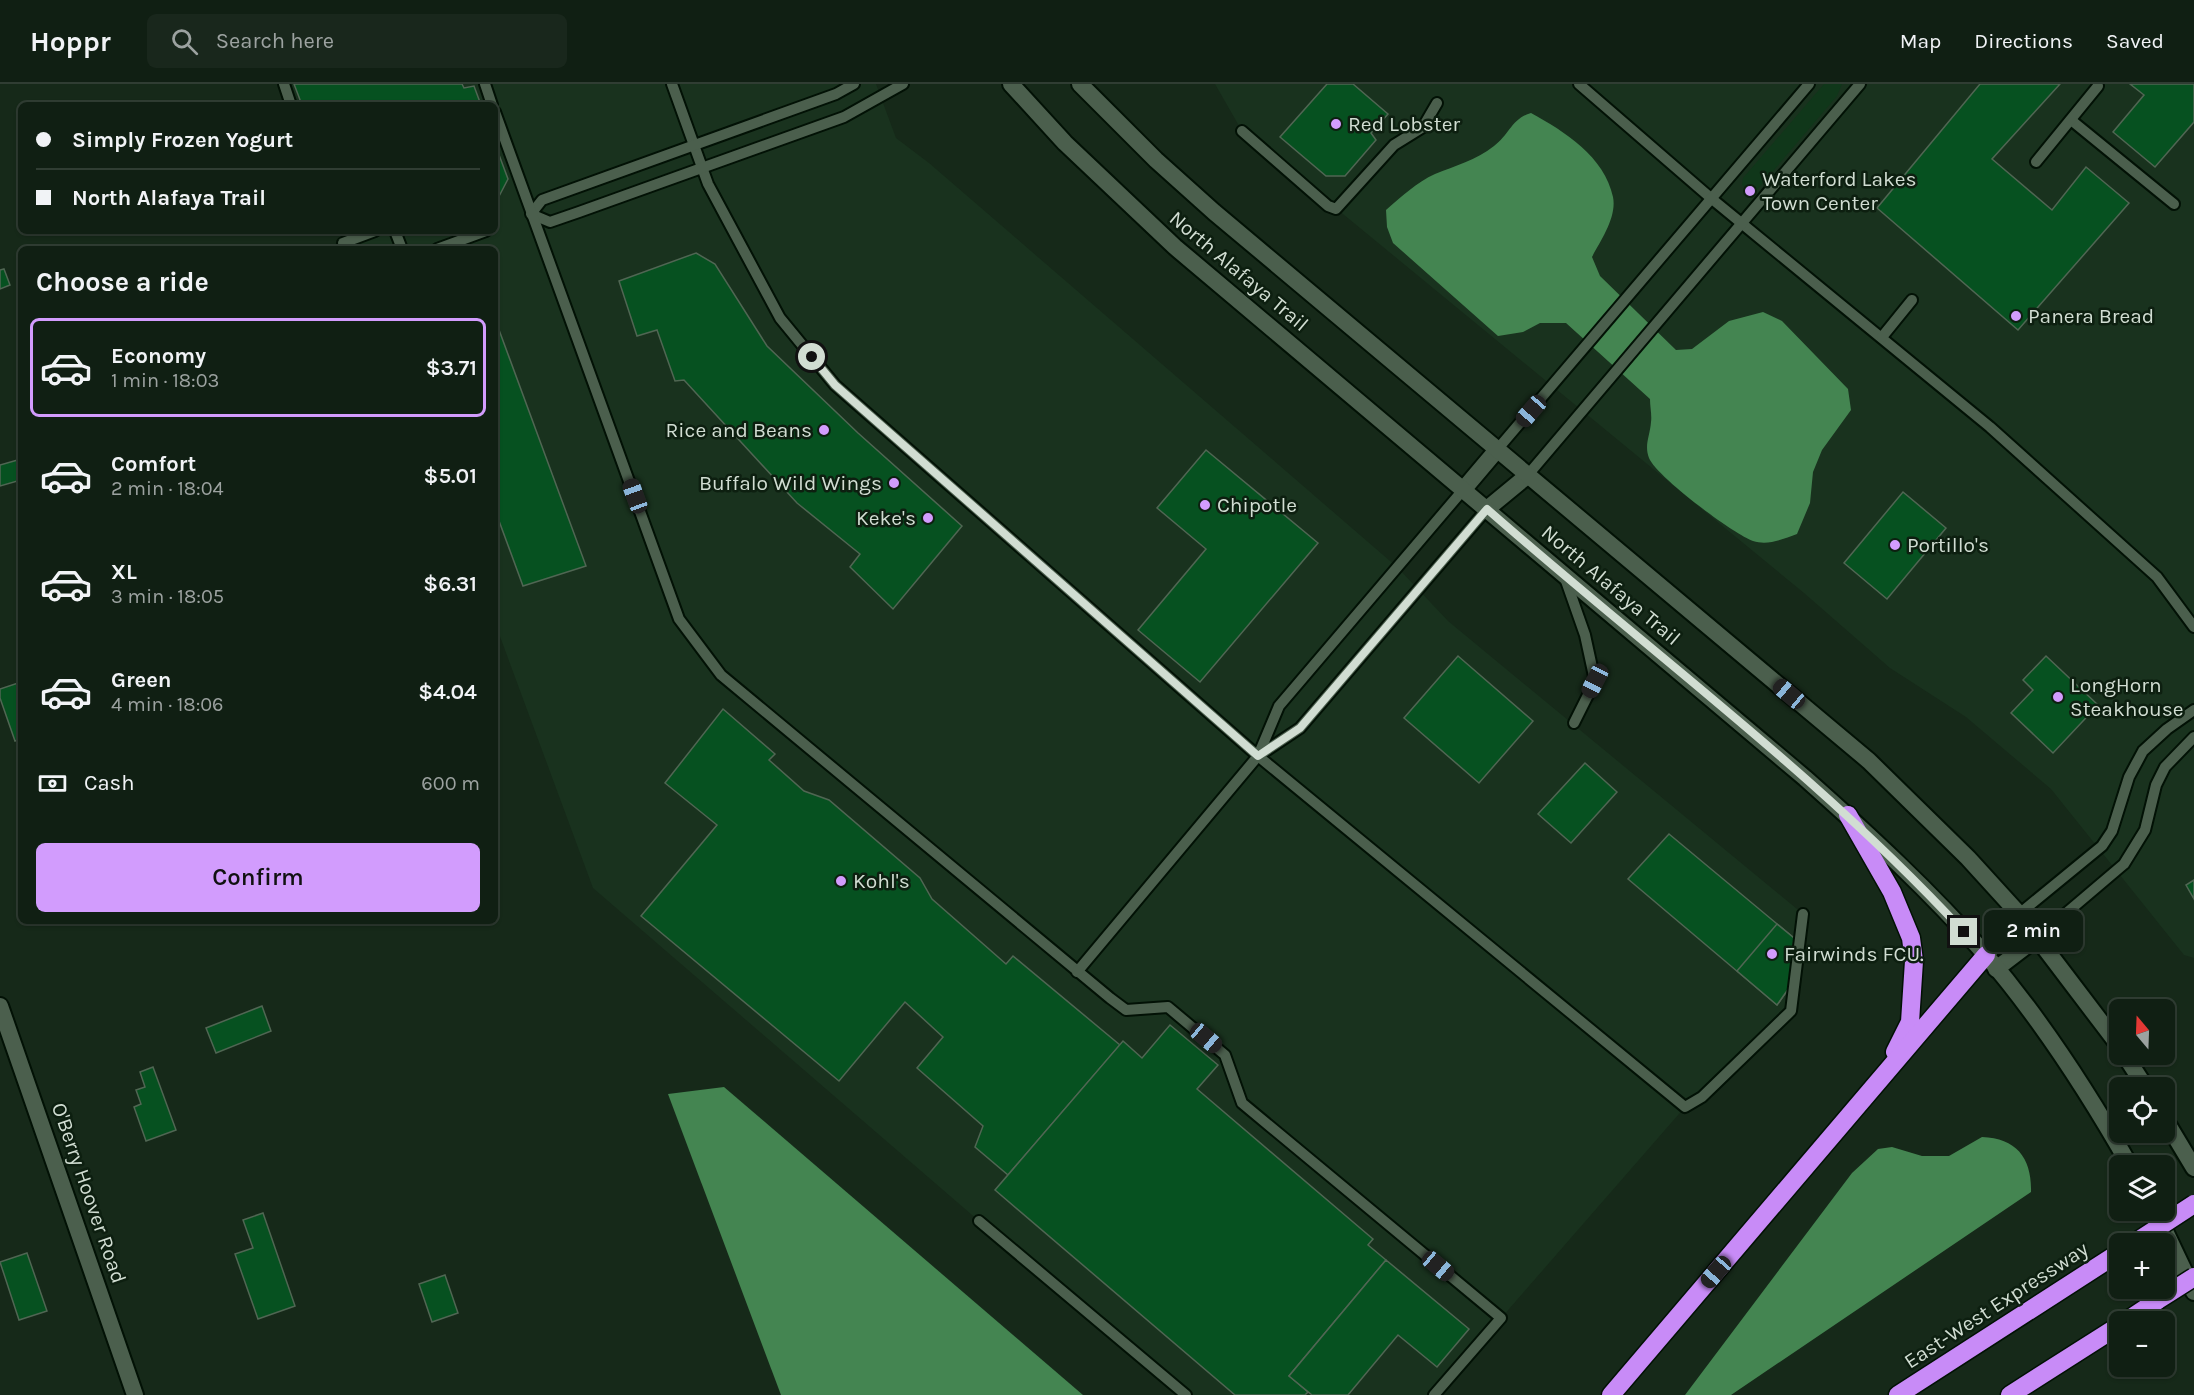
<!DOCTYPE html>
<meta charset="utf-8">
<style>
:root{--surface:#101f13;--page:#19271c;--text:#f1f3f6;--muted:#9ca2a0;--line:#303d33;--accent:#d29cfd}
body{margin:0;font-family:Karla,sans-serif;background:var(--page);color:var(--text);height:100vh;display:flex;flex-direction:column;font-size:22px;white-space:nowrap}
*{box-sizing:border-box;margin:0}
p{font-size:20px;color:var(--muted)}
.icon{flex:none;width:33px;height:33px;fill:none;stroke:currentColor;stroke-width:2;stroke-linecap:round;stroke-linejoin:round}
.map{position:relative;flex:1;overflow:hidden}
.sheet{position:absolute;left:18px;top:162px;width:480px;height:678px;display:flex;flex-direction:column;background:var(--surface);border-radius:9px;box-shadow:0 2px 4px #0004,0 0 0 2px var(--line)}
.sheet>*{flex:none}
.top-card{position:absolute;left:18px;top:18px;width:480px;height:132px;border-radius:9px;box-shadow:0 2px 4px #0004,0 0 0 2px var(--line);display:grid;align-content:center;height:132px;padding:0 18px;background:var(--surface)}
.needle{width:39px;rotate:341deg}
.controls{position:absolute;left:2109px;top:915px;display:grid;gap:12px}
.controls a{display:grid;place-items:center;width:66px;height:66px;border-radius:9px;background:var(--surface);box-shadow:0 2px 4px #0004,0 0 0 2px var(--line);font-size:30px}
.end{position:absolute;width:27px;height:27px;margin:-14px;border:8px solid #d1ddd2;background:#111;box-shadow:0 0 0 3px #111}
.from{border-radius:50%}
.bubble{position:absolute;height:42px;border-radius:9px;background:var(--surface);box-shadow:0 2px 4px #0004,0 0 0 2px var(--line);font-size:20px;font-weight:600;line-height:42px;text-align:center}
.car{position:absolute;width:18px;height:36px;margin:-18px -9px;border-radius:8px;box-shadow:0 0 4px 2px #0007;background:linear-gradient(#222 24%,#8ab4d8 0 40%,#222 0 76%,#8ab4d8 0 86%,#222 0)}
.top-card b{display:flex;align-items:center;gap:21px;height:57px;font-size:22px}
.top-card b+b{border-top:2px solid var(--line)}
.top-card i{width:15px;height:15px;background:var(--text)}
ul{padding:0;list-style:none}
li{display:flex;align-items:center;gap:18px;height:99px;margin:0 12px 9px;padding:0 6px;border:3px solid transparent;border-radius:9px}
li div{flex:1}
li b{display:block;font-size:22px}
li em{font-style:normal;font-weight:600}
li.on{border-color:var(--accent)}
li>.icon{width:54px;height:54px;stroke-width:1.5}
h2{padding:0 18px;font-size:27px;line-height:72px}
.pay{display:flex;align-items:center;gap:15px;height:66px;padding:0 18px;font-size:22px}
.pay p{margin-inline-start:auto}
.button{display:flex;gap:12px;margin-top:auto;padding:12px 18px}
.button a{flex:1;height:69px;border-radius:9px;background:var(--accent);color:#111;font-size:24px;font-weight:600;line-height:69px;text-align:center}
header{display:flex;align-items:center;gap:36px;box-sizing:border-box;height:84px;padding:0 30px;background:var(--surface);border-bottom:2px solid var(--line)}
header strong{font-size:28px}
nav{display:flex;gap:33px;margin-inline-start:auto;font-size:21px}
.search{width:420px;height:54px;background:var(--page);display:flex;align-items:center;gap:15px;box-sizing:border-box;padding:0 21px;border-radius:9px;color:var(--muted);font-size:22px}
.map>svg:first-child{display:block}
.built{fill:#19321e}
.green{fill:#10371a}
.water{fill:#448551}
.building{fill:#065120;stroke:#506653;stroke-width:1.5}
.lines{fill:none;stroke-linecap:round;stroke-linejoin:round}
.service-casing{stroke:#021105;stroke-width:14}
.minor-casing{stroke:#021105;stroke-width:20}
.secondary-casing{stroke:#021105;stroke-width:20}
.motorway-casing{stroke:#021105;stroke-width:21}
.service{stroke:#4b5f4d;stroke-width:10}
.minor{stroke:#4b5f4d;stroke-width:16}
.secondary{stroke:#4b5f4d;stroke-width:16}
.motorway{stroke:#c88bf7;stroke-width:18}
.motorway-bridge-casing{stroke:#021105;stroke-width:21;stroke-linecap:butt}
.motorway-bridge{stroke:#c88bf7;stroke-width:18}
.route{stroke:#d1ddd2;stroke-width:8}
.poi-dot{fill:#d29cfd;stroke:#0d1f10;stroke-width:2}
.labels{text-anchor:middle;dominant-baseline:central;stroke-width:5;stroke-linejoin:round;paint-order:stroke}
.poi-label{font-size:21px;fill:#d1ddd2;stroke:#0d1f10;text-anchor:start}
.street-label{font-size:21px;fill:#d1ddd2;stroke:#0d1f10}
</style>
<header>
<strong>Hoppr</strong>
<div class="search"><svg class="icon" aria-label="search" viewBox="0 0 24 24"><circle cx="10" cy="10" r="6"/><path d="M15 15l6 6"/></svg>Search here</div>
<nav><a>Map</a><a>Directions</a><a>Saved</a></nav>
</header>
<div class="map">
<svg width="2194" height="1311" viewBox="0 0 2194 1311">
<rect width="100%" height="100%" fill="#162919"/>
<!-- built -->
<g class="built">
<path d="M 284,0 L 876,0 L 896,54 L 929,79 L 1397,483 L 1448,537 L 1803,830 L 1791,927 L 1685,1023 L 1434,1311 L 1186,1311 L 979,1137 L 593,804 L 495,539 L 495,165 L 345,165 L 339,147 L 495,147 L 495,21 L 291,21 Z"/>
<path d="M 1215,0 L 2194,0 L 2194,874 L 2184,871 L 2051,705 L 1966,633 L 1890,584 L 1804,509 L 1242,47 Z"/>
</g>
<!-- green -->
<path class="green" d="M 1824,0 L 1842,0 L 1837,12 L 1757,106 L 1747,106 L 1742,101 L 1743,94 Z"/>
<!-- water -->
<g class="water">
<path d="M 1531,29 C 1564,47 1605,73 1613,113 C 1617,133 1601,156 1592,173 L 1600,192 L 1676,266 L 1692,265 L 1729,237 L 1763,228 L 1782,237 L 1848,305 L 1851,326 L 1822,366 L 1813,388 L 1810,419 L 1797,450 C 1783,455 1768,462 1753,457 C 1733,450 1656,392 1649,374 C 1644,361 1650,352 1651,338 C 1652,331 1650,323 1650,315 L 1566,239 L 1540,239 L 1523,248 L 1498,252 L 1393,159 L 1387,143 L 1386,126 C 1401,113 1417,98 1435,90 C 1455,82 1476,76 1494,62 C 1509,51 1512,34 1531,29 Z"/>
<path d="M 724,1003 L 1083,1311 L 781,1311 L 668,1010 Z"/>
<path d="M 1982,1053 C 2017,1054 2032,1075 2031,1108 L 1731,1311 L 1685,1311 L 1852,1089 L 1878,1065 L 1892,1063 L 1922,1072 L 1949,1072 Z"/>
</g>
<!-- building -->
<g class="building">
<path d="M 294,0 L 462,0 L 464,4 L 474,2 L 481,21 L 302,21 Z"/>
<path d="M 1327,0 L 1353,0 L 1388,30 L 1371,49 L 1376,56 L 1345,92 L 1326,92 L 1280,53 Z"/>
<path d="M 1980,0 L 2060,0 L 1992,75 L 2052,126 L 2086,83 L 2129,119 L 2018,246 L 1877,124 Z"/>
<path d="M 2130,0 L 2194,0 L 2194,38 L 2155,83 L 2113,48 L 2144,11 Z"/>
<path d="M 495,60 L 508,95 L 495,120 Z"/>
<path d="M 696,169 L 715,180 L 767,262 L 858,349 L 962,442 L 893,525 L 850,483 L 860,470 L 797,419 L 684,296 L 675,297 L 657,246 L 637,252 L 619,197 Z"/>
<path d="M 4,185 L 10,201 L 0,205 L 0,186 Z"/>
<path d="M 495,235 L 586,482 L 523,502 L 495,426 Z"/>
<path d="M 1206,366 L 1318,459 L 1200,598 L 1138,546 L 1206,465 L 1157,424 Z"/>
<path d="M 21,375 L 21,396 L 0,402 L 0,381 Z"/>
<path d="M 1903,408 L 1946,444 L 1887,515 L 1844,479 Z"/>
<path d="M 1458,572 L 1533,637 L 1479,699 L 1404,634 Z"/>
<path d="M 2046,572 L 2098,621 L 2053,669 L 2011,629 L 2033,606 L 2023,596 Z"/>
<path d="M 21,598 L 21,655 L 15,657 L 0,614 L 0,605 Z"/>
<path d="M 723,625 L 775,670 L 769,676 L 804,707 L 829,716 L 920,794 L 932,815 L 1006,880 L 1013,872 L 1120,961 L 1008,1091 L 975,1063 L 983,1042 L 917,984 L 943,953 L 905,918 L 839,997 L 641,832 L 717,741 L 665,699 Z"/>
<path d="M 1585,679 L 1617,708 L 1571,759 L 1538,730 Z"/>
<path d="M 1669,750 L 1794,854 L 1789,904 L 1777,921 L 1628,795 Z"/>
<path d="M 2194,796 L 2194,815 L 2186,801 Z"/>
<path d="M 1777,840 L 1794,854 L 1789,904 L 1777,921 L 1737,887 Z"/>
<path d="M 262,922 L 271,947 L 216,969 L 206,944 Z"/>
<path d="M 1170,941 L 1218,981 L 1197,1005 L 1373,1155 L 1368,1161 L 1386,1176 L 1289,1292 L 1308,1308 L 1305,1311 L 1235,1311 L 995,1106 L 1123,957 L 1142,974 Z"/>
<path d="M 153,983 L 176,1046 L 146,1057 L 134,1023 L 141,1020 L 136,1006 L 145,1003 L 140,988 Z"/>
<path d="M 263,1129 L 295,1222 L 258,1235 L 235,1170 L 253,1164 L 243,1136 Z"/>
<path d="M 27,1169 L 47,1227 L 19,1236 L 0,1178 Z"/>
<path d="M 1386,1176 L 1469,1245 L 1437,1283 L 1398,1251 L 1348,1311 L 1312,1311 L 1289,1292 Z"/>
<path d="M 445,1191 L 458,1229 L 432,1238 L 419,1200 Z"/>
</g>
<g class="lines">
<!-- service casing -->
<g class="service-casing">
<g id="service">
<path d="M 284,0 L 291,21"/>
<path d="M 485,0 L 492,21"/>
<path d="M 672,0 L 708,100 L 780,234 L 835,301 L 1258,672 L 1685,1023 L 1702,1013 L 1791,927 L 1803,830"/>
<path d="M 854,0 L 836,10 L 542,116 L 531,130 L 550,138 L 579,128 L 844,33 L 903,0"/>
<path d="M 1579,0 L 1712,115 L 1990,343 L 2157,493 L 2194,543"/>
<path d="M 495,28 L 679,535 L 721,591 L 1110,914 L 1126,926 L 1168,923 L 1225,971 L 1242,1019 L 1501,1234 L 1434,1311"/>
<path d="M 2071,36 L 2174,120"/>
<path d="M 1242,47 L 1328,122 L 1336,125 L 1394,61 L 1423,43 L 1437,19"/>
<path d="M 2036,78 L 2098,2"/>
<path d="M 395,147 L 402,165"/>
<path d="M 343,159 L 375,147"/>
<path d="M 437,165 L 486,147"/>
<path d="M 1882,253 L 1912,216"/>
<path d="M 1496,367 L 1809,0"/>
<path d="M 1527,392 L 1860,0"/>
<path d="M 1565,494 L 1585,551 L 1595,597 L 1574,639"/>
<path d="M 1258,672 L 1279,622 L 1463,406"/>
<path d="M 2019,830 L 2102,762 L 2112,747 L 2129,693 L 2143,667 L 2167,645 L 2194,626"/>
<path d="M 2038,853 L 2124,780 L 2145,746 L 2156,701 L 2165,683 L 2194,653"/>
<path d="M 1077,888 L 1258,672 L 1300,644 L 1487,425"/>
<path d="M 979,1137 L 1186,1311"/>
</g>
</g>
<!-- minor casing -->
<g class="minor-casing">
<g id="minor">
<path d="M 1463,406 L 1496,367"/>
<path d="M 1487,425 L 1527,392"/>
<path d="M 1996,885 L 2038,853"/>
<path d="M 0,922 L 135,1311"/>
</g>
</g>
<!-- secondary casing -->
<g class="secondary-casing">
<g id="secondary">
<path d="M 1011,0 L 1065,59 L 1175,163 L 1805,694 C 1868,750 1930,807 1985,870 C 2040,934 2088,1008 2130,1082"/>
<path d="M 1080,0 L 1156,76 L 1214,128 L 1869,677 L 1968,774 L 2019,830 L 2120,963"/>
<path d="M 1986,871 L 2019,830"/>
<path d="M 2124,970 L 2146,1004"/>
<path d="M 2164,1034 L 2194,1084"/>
<path d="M 2155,1126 L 2194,1208"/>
</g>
</g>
<!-- motorway casing -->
<g class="motorway-casing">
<g id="motorway">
<path d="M 1848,731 L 1892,808 L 1911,854 L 1914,877 L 1910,938 L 1895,968"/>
<path d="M 2125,1238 L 2158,1216"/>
<path d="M 1611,1311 L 1986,871"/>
<path d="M 1898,1311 L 2120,1168"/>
<path d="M 2010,1311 L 2120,1241"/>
</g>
</g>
<!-- service -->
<use href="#service" class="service"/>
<!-- minor -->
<use href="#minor" class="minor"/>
<!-- secondary -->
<use href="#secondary" class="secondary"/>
<!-- motorway -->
<use href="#motorway" class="motorway"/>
<!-- motorway-bridge casing -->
<g class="motorway-bridge-casing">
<g id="motorway-bridge">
<path d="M 2133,1160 L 2194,1120"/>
<path d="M 2158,1216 L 2194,1193"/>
</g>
</g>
<!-- motorway-bridge -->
<use href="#motorway-bridge" class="motorway-bridge"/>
</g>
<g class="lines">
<!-- route -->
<path class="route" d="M 812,273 L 835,301 L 1258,672 L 1300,644 L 1487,425 C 1646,565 1819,691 1964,848"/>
</g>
<!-- markers -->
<g class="poi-dot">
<circle cx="1336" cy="40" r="6"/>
<circle cx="1750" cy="107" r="6"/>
<circle cx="2016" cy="232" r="6"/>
<circle cx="824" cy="346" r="6"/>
<circle cx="894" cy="399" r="6"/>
<circle cx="1205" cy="421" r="6"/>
<circle cx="928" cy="434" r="6"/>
<circle cx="1895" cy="461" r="6"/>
<circle cx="2058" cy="613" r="6"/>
<circle cx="841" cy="797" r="6"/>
<circle cx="1772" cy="870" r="6"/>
</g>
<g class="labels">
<!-- poi labels -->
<g class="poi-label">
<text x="1348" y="40">Red Lobster</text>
<text x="1762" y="95">Waterford Lakes<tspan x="1762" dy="24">Town Center</tspan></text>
<text x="2028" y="232">Panera Bread</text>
<text x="812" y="346" text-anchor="end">Rice and Beans</text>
<text x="882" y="399" text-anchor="end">Buffalo Wild Wings</text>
<text x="1217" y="421">Chipotle</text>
<text x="916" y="434" text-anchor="end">Keke's</text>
<text x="1907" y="461">Portillo's</text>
<text x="2070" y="601">LongHorn<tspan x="2070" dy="24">Steakhouse</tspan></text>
<text x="853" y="797">Kohl's</text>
<text x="1784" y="870">Fairwinds FCU.</text>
</g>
<!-- street labels -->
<g class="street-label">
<text transform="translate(1239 187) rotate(40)">North Alafaya Trail</text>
<text transform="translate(1611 501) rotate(40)">North Alafaya Trail</text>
<text transform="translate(89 1109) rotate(71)">O'Berry Hoover Road</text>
<text transform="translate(1996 1221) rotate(-33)">East-West Expressway</text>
</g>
</g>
</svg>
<div class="controls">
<a><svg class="needle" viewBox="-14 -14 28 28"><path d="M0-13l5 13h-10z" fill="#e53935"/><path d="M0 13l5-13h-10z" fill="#9ca2a0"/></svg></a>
<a><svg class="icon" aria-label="locate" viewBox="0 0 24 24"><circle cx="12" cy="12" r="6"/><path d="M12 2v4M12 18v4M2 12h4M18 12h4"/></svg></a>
<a><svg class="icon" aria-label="layers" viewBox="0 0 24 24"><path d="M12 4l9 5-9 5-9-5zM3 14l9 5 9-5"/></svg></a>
<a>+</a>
<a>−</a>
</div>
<i class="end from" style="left:812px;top:273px"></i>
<i class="end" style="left:1964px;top:848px"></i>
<div class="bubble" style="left:1984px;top:826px;width:99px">2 min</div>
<i class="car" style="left:1531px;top:327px;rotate:221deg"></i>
<i class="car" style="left:635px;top:412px;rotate:340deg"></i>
<i class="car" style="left:1595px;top:597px;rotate:207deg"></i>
<i class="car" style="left:1789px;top:610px;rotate:310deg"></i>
<i class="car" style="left:1206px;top:954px;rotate:130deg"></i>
<i class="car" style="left:1438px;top:1182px;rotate:130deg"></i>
<i class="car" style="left:1716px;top:1188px;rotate:221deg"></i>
<div class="top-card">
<b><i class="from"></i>Simply Frozen Yogurt</b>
<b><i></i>North Alafaya Trail</b>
</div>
<section class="sheet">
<h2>Choose a ride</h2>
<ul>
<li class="on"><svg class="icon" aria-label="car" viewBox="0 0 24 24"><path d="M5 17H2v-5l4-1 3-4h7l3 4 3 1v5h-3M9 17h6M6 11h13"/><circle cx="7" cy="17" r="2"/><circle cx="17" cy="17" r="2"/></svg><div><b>Economy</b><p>1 min · 18:03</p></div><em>$3.71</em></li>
<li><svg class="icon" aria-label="car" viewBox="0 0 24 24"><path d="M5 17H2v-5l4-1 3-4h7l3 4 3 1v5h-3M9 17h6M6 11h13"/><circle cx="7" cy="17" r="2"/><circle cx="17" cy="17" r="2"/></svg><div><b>Comfort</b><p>2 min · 18:04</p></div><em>$5.01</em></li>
<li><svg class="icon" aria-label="car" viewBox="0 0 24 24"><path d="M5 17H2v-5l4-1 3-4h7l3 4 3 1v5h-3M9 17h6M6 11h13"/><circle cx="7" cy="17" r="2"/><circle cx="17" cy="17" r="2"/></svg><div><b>XL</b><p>3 min · 18:05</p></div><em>$6.31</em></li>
<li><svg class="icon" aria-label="car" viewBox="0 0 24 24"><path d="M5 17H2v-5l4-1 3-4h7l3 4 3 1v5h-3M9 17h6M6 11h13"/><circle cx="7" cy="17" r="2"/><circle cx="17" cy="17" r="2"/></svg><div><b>Green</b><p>4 min · 18:06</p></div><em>$4.04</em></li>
</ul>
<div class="pay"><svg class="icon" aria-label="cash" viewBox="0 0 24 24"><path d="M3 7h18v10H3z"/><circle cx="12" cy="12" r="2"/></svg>Cash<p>600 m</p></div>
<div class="button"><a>Confirm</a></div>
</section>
</div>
